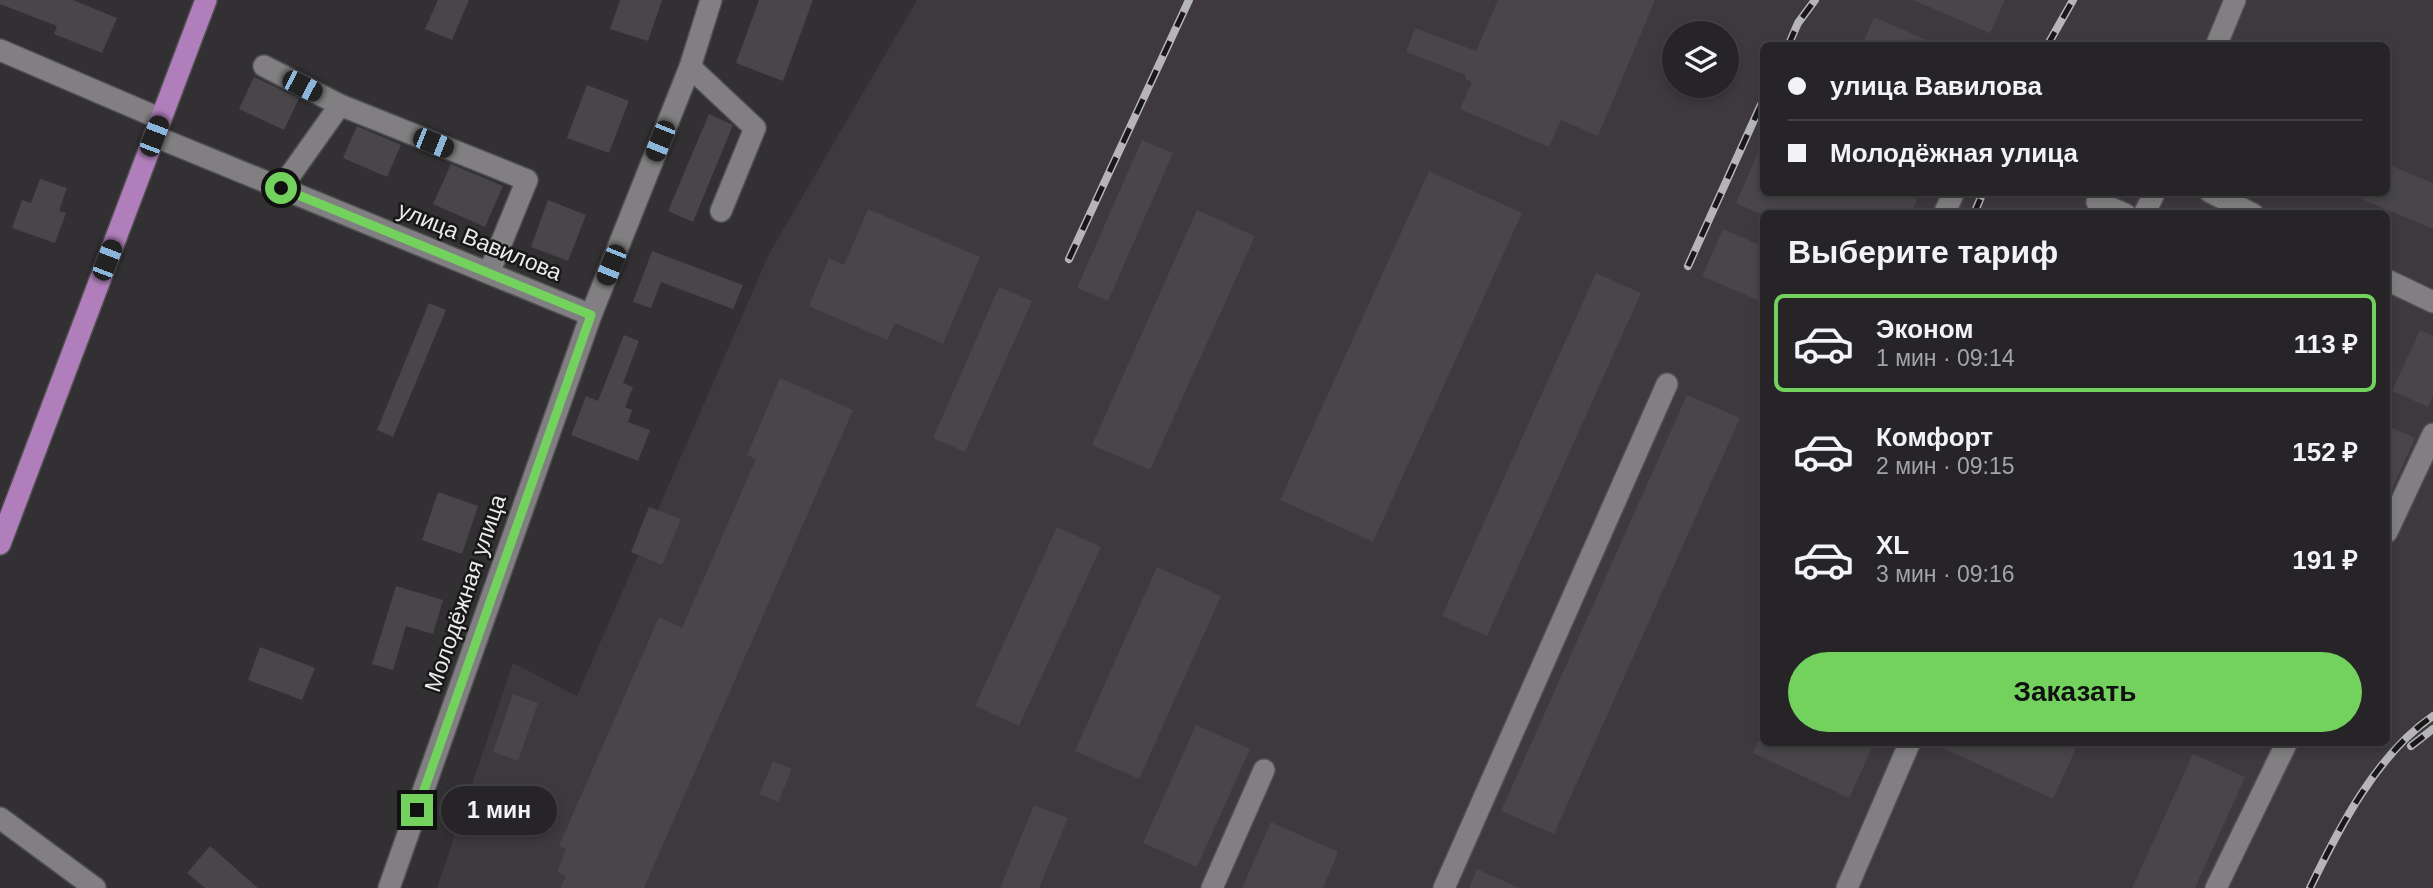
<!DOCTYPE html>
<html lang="ru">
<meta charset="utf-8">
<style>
:root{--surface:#262426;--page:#323032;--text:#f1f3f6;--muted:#a4a4a7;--line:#424143;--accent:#72d25d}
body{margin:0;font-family:Arial,sans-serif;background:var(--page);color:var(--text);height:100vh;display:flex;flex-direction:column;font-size:26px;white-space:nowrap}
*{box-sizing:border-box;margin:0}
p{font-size:23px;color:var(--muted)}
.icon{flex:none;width:38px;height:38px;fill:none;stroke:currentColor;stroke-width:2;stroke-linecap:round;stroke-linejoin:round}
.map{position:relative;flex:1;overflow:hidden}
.sheet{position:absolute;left:1760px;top:210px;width:630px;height:536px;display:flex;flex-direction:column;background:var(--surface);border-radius:10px;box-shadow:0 4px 10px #0003,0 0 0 2px var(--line)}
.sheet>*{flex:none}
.banner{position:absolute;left:1760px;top:42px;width:630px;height:154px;border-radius:10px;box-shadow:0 4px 10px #0003,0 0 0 2px var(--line);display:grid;align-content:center;height:154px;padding:0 28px;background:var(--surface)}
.tools{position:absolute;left:1662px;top:21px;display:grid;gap:14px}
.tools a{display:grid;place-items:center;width:77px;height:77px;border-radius:50%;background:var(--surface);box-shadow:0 4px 10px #0003,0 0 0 2px var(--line);font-size:35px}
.end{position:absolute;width:32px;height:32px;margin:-16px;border:9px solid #72d25d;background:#111;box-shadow:0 0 0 4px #111}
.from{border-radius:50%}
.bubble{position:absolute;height:49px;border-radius:24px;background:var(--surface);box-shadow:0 4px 10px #0003,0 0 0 2px var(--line);font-size:23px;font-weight:600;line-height:49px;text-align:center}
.car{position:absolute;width:21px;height:42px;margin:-21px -10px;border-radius:9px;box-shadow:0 0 5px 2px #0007;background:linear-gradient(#222 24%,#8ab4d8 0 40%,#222 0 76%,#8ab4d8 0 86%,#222 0)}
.banner b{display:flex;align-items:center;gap:24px;height:66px;font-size:26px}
.banner b+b{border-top:2px solid var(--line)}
.banner i{width:18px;height:18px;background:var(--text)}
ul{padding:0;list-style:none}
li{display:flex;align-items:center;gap:21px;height:98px;margin:0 14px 10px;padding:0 14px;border:4px solid transparent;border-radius:10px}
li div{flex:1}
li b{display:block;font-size:26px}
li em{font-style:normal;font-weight:600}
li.active{border-color:var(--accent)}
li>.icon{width:63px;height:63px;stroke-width:1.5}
h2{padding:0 28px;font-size:32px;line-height:84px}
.action{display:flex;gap:14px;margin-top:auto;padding:14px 28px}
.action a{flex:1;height:80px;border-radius:42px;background:var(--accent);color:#111;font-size:28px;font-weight:600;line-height:80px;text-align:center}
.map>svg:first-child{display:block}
.built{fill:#3e383f;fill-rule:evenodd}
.building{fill:#484648}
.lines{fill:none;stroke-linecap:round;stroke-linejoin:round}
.minor-casing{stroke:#504f51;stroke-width:24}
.major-casing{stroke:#504f51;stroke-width:24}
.minor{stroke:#817f81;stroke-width:21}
.major{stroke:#b07fbb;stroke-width:21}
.rail-casing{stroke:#b5b4b6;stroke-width:8}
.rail{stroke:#191819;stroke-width:5;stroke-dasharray:16;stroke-linecap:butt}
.route{stroke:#72d25d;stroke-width:9}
.labels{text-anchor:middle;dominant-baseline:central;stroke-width:5;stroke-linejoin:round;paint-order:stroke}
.street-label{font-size:23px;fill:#ebeaec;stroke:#191819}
</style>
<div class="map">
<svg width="2433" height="888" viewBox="0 0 2433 888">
<rect width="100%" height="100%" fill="#323032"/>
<!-- built -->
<path class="built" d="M 917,0 L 2433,0 L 2433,888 L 437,888 L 513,663 L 577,696 L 769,254 ZM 1675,33 L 1727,33 L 1727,86 L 1675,86 ZM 1764,46 L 2387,46 L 2387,192 L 1764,192 ZM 1764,214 L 2387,214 L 2387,742 L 1764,742 Z"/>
<!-- building -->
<g class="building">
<path d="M 0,0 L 73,0 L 117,18 L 102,53 L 54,34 L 57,26 L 0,4 Z"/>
<path d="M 438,0 L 469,0 L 452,40 L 425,29 Z"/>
<path d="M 620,0 L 662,0 L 648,41 L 610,29 Z"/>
<path d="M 759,0 L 813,0 L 783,81 L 736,63 Z"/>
<path d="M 1498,0 L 1655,0 L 1598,136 L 1561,120 L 1549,147 L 1460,109 L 1472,82 L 1465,79 L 1466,75 L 1406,52 L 1415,28 L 1476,51 Z"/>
<path d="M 1913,0 L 2005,0 L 1990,33 Z"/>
<path d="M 1874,17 L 1940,46 L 1862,46 Z"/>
<path d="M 254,77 L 299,98 L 284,130 L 239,109 Z"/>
<path d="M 587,85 L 629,101 L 609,153 L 567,138 Z"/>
<path d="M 709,114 L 733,125 L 693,222 L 668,211 Z"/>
<path d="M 357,126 L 401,145 L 387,177 L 343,158 Z"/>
<path d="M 1764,139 L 1764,192 L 1920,192 L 1911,214 L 1760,214 L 1736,203 Z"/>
<path d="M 1142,140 L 1173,153 L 1108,301 L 1077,288 Z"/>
<path d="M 451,164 L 503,186 L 485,227 L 433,204 Z"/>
<path d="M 2387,164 L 2433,183 L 2433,229 L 2347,193 L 2387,192 Z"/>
<path d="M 1429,171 L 1522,213 L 1373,542 L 1280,500 Z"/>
<path d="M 40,179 L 67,188 L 59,211 L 66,213 L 55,243 L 12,228 L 22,200 L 31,203 Z"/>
<path d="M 548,200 L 586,215 L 568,261 L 531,247 Z"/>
<path d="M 868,209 L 980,257 L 943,344 L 895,323 L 887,340 L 809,306 L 829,258 L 844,265 Z"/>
<path d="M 1197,210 L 1255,236 L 1150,470 L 1092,445 Z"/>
<path d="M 1723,229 L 1764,247 L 1764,303 L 1702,276 Z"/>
<path d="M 652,251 L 743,285 L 733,309 L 661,282 L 651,308 L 633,302 Z"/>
<path d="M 1596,273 L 1641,293 L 1487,636 L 1442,616 Z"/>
<path d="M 999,287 L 1032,301 L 965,452 L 933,438 Z"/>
<path d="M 429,303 L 446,310 L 393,437 L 377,430 Z"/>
<path d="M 2420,330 L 2433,336 L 2433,396 L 2428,407 L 2392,391 Z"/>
<path d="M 624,335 L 639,341 L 623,383 L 633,387 L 625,407 L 632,410 L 628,422 L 650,430 L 638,461 L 571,435 L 586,396 L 598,401 Z"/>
<path d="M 780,378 L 853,410 L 644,888 L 560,888 L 566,876 L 557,872 L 566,849 L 559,846 L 659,617 L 682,628 L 756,459 L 747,455 Z"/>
<path d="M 1687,395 L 1740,418 L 1554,834 L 1501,811 Z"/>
<path d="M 2387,426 L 2415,438 L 2387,500 Z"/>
<path d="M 438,492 L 478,506 L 462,554 L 422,540 Z"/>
<path d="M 649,507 L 681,519 L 662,565 L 631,552 Z"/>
<path d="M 1057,527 L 1101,547 L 1019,726 L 975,706 Z"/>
<path d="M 1157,567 L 1221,596 L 1139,779 L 1075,751 Z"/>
<path d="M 396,586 L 443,600 L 433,634 L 406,626 L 393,670 L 372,664 Z"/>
<path d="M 260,647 L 315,668 L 302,700 L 248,680 Z"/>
<path d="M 513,694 L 538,703 L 518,761 L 493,752 Z"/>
<path d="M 1196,725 L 1250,749 L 1197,867 L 1143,843 Z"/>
<path d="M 1758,742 L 1875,742 L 1849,798 L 1753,753 Z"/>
<path d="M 1930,742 L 2079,742 L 2053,799 Z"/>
<path d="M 2193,754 L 2245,777 L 2195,888 L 2132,888 Z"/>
<path d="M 773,761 L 792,769 L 778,802 L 759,794 Z"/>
<path d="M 1034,805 L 1068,818 L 1039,888 L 1000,888 Z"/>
<path d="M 1271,822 L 1338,852 L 1323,888 L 1242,888 Z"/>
<path d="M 210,846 L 258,888 L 205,888 L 187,873 Z"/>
<path d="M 1477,869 L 1520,888 L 1469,888 Z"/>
</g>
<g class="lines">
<!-- minor casing -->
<g class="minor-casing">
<g id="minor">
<path d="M 2216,46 L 2235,0"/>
<path d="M 0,50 L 161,119"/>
<path d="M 264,66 L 340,105"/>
<path d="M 690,67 L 755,128 L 721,211"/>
<path d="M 154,136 L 591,315"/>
<path d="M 281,188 L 340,105 L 527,180 L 489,273"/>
<path d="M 2100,192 L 2097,202 L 2125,214"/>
<path d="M 2210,192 L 2253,214"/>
<path d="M 1944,214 L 1954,192"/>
<path d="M 2144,214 L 2155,192"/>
<path d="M 2387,280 L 2433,302"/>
<path d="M 2387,532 L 2433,434"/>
<path d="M 0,818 L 95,888"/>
<path d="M 389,888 L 591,315 L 690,67 L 711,0"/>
<path d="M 1212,888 L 1264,770"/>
<path d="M 1444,888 L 1667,384"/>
<path d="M 1847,888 L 1910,742"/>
<path d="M 2216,888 L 2287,742"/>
</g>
</g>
<!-- major casing -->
<g class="major-casing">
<path id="major" d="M 0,544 L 206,0"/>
</g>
<!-- minor -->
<use href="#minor" class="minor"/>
<!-- major -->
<use href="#major" class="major"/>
<!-- rail casing -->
<g class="rail-casing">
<g id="rail">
<path d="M 1788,46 L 1798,23 L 1815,0"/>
<path d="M 2047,46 L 2073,0"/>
<path d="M 1974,214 L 1983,192"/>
<path d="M 1069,259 L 1189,0"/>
<path d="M 1688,266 L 1764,98"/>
<path d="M 2411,746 L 2433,729"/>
<path d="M 2310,888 C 2339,828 2377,754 2433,716"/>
</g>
</g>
<!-- rail -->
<use href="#rail" class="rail"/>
</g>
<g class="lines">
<!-- route -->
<path class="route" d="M 281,188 L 591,315 L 417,810"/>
</g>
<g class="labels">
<!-- street labels -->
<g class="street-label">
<text transform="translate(480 241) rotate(22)">улица Вавилова</text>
<text transform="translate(465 593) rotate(-71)">Молодёжная улица</text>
</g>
</g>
</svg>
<div class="tools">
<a><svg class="icon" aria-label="layers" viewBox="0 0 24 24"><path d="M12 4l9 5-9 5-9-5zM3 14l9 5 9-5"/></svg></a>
</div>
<i class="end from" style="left:281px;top:188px"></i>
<i class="end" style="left:417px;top:810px"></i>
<div class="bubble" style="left:441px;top:786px;width:116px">1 мин</div>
<i class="car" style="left:302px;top:86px;rotate:117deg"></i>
<i class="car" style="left:154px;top:136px;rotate:21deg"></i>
<i class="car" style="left:660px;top:141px;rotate:202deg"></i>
<i class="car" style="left:433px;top:143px;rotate:112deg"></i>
<i class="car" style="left:107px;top:260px;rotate:21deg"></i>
<i class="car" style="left:611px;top:265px;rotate:202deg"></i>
<div class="banner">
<b><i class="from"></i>улица Вавилова</b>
<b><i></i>Молодёжная улица</b>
</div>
<section class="sheet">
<h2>Выберите тариф</h2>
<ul>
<li class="active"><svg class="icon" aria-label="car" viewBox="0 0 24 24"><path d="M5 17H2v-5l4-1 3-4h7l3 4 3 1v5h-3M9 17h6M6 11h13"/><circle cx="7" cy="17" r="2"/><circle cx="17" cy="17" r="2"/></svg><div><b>Эконом</b><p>1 мин · 09:14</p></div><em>113 ₽</em></li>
<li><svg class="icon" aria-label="car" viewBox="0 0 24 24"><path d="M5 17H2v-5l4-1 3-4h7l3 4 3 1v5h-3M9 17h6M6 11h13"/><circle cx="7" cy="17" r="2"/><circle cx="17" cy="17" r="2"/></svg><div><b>Комфорт</b><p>2 мин · 09:15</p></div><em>152 ₽</em></li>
<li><svg class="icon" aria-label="car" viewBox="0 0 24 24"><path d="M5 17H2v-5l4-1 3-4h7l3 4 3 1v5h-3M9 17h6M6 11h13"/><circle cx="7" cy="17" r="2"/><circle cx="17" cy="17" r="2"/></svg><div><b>XL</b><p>3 мин · 09:16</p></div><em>191 ₽</em></li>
</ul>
<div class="action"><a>Заказать</a></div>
</section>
</div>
